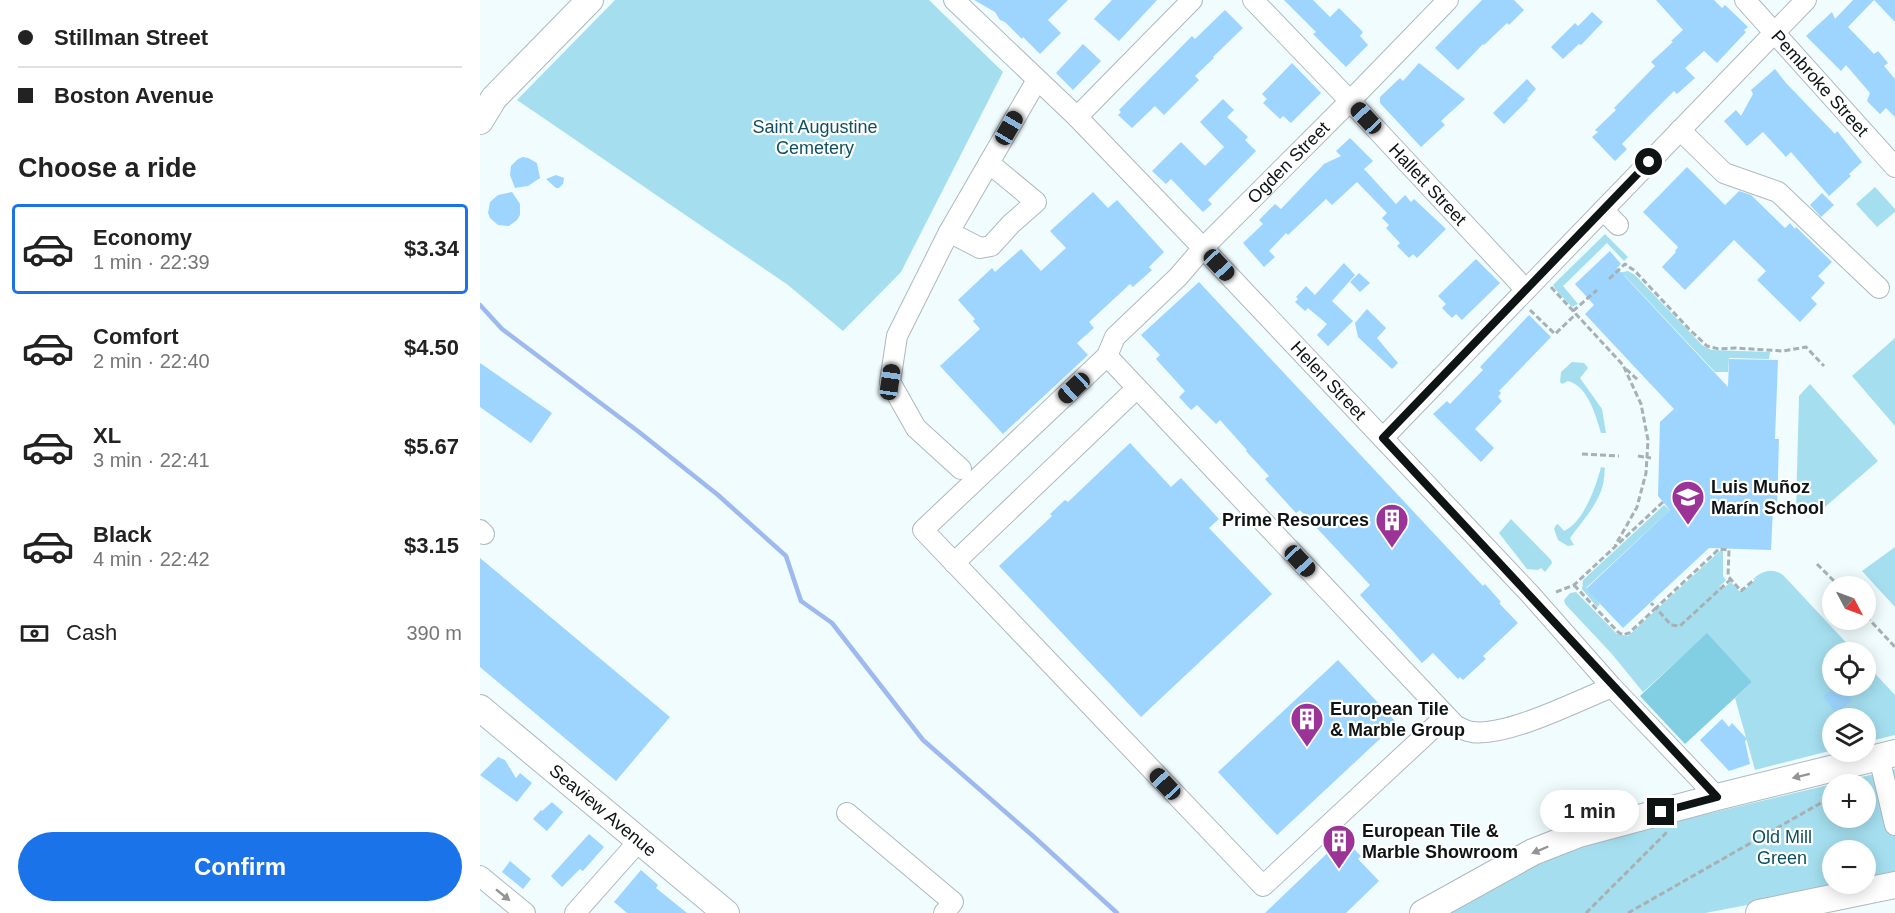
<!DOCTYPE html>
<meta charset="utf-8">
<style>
:root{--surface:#fff;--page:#f2f2f2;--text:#222;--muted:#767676;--line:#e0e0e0;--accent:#1a73e8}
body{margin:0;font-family:Helvetica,sans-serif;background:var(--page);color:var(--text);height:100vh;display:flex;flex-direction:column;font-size:22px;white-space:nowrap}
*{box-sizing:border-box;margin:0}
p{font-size:20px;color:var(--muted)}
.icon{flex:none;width:33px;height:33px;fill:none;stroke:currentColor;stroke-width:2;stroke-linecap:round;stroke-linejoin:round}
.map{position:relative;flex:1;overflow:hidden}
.side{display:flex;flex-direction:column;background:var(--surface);width:480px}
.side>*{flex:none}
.top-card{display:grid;align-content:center;height:132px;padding:0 18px;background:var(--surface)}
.needle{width:39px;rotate:131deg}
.tools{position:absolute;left:1342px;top:576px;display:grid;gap:12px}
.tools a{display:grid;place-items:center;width:54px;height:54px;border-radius:50%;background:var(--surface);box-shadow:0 3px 15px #0003;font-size:30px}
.end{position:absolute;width:27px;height:27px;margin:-14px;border:8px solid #0e1314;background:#fff;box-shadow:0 0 0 3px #fff}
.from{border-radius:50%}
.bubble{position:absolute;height:42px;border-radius:21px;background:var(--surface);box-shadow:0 3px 15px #0003;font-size:20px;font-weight:700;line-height:42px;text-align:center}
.car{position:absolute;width:18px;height:36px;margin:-18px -9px;border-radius:8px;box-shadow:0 0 4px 2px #0007;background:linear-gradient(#222 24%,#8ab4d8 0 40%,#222 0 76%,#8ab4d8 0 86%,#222 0)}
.top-card b{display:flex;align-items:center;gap:21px;height:57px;font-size:22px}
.top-card b+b{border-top:2px solid var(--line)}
.top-card i{width:15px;height:15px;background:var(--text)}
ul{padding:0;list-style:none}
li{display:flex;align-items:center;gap:18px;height:90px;margin:0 12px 9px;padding:0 6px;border:3px solid transparent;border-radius:6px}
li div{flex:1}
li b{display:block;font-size:22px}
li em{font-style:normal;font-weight:700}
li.active{border-color:var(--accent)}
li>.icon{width:54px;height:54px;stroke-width:1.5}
h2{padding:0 18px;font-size:27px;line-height:72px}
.pay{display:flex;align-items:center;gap:15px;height:66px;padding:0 18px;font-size:22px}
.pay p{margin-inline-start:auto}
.primary-button{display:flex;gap:12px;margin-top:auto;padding:12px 18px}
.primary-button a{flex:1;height:69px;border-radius:36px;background:var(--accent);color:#fff;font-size:24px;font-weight:700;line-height:69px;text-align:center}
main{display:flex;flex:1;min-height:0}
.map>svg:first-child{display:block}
.green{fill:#a5dfef;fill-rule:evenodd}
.forest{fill:#82cee3}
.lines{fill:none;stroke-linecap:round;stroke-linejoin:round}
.stream{stroke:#9db9ed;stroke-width:4.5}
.building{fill:#9dd5fe}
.minor-casing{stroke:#adb9bd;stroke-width:22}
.major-casing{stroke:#adb9bd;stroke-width:28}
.path{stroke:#a7b0b2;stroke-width:3;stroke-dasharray:6 3;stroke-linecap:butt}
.minor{stroke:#fff;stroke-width:20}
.major{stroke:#fff;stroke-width:26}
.oneway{fill:#939595}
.route{stroke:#0e1314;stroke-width:8}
.labels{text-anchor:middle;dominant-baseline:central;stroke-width:4.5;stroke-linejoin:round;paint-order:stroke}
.street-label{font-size:18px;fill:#0e1314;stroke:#fff}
.park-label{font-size:18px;fill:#0d505f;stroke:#fff}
.poi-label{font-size:18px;font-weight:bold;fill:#0e1314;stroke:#fff;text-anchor:start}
</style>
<main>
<section class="side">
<div class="top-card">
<b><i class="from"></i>Stillman Street</b>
<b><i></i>Boston Avenue</b>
</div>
<h2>Choose a ride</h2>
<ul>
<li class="active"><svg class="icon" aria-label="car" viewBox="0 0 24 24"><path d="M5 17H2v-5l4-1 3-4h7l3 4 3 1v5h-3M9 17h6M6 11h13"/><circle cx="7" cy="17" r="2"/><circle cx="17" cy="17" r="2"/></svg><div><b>Economy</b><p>1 min · 22:39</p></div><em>$3.34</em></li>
<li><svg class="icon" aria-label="car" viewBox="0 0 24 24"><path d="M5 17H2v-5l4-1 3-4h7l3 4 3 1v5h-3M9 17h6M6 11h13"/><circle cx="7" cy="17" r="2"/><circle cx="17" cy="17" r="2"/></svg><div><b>Comfort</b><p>2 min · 22:40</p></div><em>$4.50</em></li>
<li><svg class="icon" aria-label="car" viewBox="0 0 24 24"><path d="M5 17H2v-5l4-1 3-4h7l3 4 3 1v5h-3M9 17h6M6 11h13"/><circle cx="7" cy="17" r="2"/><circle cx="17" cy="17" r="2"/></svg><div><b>XL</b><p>3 min · 22:41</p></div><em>$5.67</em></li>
<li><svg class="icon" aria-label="car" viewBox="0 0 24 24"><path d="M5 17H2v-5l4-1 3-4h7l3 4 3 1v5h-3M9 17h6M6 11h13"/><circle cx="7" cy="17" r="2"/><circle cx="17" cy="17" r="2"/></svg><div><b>Black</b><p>4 min · 22:42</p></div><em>$3.15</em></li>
</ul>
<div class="pay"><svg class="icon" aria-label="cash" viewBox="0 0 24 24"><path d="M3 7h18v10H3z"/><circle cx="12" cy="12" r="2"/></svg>Cash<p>390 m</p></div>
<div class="primary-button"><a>Confirm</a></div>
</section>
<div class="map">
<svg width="1415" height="913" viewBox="0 0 1415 913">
<rect width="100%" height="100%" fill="#f1fcff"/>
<!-- green -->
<g class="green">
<path d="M 135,0 L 449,0 L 523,72 L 421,272 L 363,331 L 308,285 L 37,100 Z"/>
<path d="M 1395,187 L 1415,209 L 1415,212 L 1397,227 L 1376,204 Z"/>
<path d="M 1125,234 L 1148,257 L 1144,261 L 1127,243 L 1083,286 L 1098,304 L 1092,307 L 1076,290 L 1073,285 Z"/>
<path d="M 1148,271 L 1155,275 L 1222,345 L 1231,350 L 1290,352 L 1289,359 L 1249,358 L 1248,372 L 1235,372 L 1145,276 L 1138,273 Z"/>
<path d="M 1415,338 L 1415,426 L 1372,376 Z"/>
<path d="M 1092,362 L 1104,363 L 1108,368 L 1100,378 L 1122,409 L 1126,433 L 1121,433 C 1116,416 1108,386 1088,381 L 1082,384 L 1080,382 L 1081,372 Z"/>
<path d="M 1330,384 L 1398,461 L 1338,513 L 1316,509 L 1319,396 Z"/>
<path d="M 1121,467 L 1125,468 C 1124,472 1125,475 1124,478 C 1122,501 1102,521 1090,538 L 1094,545 L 1088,546 L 1078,540 L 1074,529 L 1076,525 L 1078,524 L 1084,531 C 1104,522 1116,486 1121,467 Z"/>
<path d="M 1184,505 L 1190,510 L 1106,588 L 1120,604 L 1117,607 L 1102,589 L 1103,580 Z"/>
<path d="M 1031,519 L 1071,560 L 1072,563 L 1065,572 L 1061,568 L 1058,570 L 1047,569 L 1019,533 Z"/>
<path d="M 1415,547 L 1415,607 L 1382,571 Z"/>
<path d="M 1241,550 L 1243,550 L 1243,576 L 1246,580 L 1239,587 L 1242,589 L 1251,582 L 1261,593 L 1276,579 L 1275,577 C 1284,570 1293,568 1303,575 L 1375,652 L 1353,652 L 1353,686 L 1386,686 L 1386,664 L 1415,695 L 1415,735 L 1386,742 L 1386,718 L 1353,718 L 1353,750 L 1275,770 L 1255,698 L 1272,682 L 1227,634 L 1163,692 L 1131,653 L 1085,604 L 1084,600 L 1090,593 L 1096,592 L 1137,634 L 1148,636 Z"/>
<path d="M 1415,769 L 1415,876 L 1386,882 L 1386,850 L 1353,850 L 1353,884 L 1377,884 L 1225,913 L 966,913 L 1007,887 L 1067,859 L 1143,834 ZM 1353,784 L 1386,784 L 1386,818 L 1353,818 Z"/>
</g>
<!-- forest -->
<path class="forest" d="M 1227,633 L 1272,682 L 1205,744 L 1160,696 Z"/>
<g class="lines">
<!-- stream -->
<path class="stream" d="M 0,305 L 22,329 L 159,432 L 238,495 L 306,556 L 321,601 L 352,623 L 443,740 L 553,836 L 637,913"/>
</g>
<!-- building -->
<g class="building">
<path d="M 494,0 L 588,0 L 568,20 L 581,33 L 560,54 L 543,37 L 542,39 L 525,22 L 520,20 L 515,12 Z"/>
<path d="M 632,0 L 677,0 L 639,41 L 614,19 Z"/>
<path d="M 804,0 L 833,0 L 850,17 L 859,8 L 883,32 L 880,36 L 888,45 L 866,67 L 833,34 L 836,32 Z"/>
<path d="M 1002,0 L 1034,0 L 1044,10 L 1029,25 L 1027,23 L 1004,45 L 1003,44 L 978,70 L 955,48 Z"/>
<path d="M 1176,0 L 1234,0 L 1242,8 L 1245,5 L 1268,27 L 1264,30 L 1266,32 L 1237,63 L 1224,51 L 1205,68 L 1215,78 L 1197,94 L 1194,91 L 1167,118 L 1142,144 L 1147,149 L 1135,161 L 1112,137 L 1118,132 L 1115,130 L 1136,110 L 1134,108 L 1175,66 L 1171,62 L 1193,42 L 1191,41 L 1203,30 Z"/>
<path d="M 1373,0 L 1394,0 L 1368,27 L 1394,54 L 1398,51 L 1408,63 L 1404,66 L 1415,79 L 1415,117 L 1406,108 L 1400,114 L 1387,101 L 1390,93 L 1366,65 L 1361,71 L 1326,36 L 1352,12 L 1355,19 Z"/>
<path d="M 1394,0 L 1415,0 L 1415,22 Z"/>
<path d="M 745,10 L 763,28 L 733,57 L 734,58 L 715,76 L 719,80 L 684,115 L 675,106 L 652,128 L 638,115 L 641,112 L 639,110 L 712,36 L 715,39 Z"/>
<path d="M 1112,12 L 1123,22 L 1101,45 L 1099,44 L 1083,59 L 1071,47 L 1095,23 L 1098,26 Z"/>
<path d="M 603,44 L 621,61 L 593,90 L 576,73 Z"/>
<path d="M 812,63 L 841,93 L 811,123 L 803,116 L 800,119 L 783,103 L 787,99 L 782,94 Z"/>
<path d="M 939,63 L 985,99 L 961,121 L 965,125 L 941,147 L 900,103 L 900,97 L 920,78 L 923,81 Z"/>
<path d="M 1295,69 L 1306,83 L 1355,134 L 1357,131 L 1382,162 L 1369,174 L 1371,176 L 1349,196 L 1311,152 L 1306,157 L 1283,132 L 1267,146 L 1244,121 L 1256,110 L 1261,116 L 1273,94 L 1271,90 Z"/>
<path d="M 1047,79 L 1056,89 L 1047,99 L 1048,100 L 1024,124 L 1013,113 Z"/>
<path d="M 743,99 L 754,110 L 747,117 L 768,137 L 765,140 L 776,151 L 728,200 L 732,204 L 723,212 L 691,179 L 686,184 L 672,171 L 701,142 L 725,166 L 744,147 L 720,122 Z"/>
<path d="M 870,138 L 893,161 L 884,169 L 916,204 L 925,195 L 931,202 L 934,199 L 966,229 L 937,258 L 933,254 L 929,258 L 917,246 L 920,243 L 906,228 L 909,225 L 902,218 L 907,213 L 877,182 L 852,205 L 846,199 L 808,235 L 806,233 L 789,251 L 795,257 L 784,267 L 763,243 L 783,224 L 779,220 L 795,204 L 801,209 L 844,164 L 861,156 L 856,151 Z"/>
<path d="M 43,157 L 48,158 L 57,163 L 60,178 L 48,186 L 35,188 L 30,175 L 31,166 L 38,159 Z"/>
<path d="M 1207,167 L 1245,205 L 1259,191 L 1271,195 L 1305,228 L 1310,223 L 1315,229 L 1316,227 L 1352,262 L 1338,276 L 1345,283 L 1331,298 L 1337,304 L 1320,322 L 1277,280 L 1286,271 L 1254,240 L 1205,290 L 1182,267 L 1196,252 L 1195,251 L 1198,247 L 1163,212 Z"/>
<path d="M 76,175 L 84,178 L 83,184 L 79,188 L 76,188 L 66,179 Z"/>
<path d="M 32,192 L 40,204 L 40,215 L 37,220 L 29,226 L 18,225 L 10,218 L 8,213 L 10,202 L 18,195 Z"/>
<path d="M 613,192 L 628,208 L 637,200 L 684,252 L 669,267 L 672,270 L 653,287 L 650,284 L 609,322 L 614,328 L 597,343 L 608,355 L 523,434 L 460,366 L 500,329 L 493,321 L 495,319 L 478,300 L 512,268 L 515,272 L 541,249 L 561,271 L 586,248 L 570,231 Z"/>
<path d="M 1342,193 L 1354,205 L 1341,217 L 1330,205 Z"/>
<path d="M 1130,251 L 1141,264 L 1137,268 L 1248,387 L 1249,359 L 1298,360 L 1295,439 L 1299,439 L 1297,508 L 1293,508 L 1291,550 L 1229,548 L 1143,628 L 1106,589 L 1190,510 L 1178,496 L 1180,422 L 1194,409 L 1105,314 L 1114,305 L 1095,284 Z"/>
<path d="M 996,259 L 1020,283 L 982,320 L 976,314 L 972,318 L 962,308 L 966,304 L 958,296 Z"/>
<path d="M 864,263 L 875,275 L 852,301 L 873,321 L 848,346 L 837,335 L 847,324 L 828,308 L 825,311 L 815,302 L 818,299 L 816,297 L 826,286 L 835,295 Z"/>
<path d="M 879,273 L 890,283 L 880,292 L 870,282 Z"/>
<path d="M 719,282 L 1003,586 L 1005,584 L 1021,602 L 1019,603 L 1038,623 L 1003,656 L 1006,659 L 983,680 L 980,677 L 978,679 L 953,653 L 942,663 L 880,595 L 890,585 L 820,510 L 816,513 L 785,479 L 789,476 L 766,451 L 767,450 L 740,420 L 736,424 L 717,405 L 711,410 L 699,397 L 705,391 L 676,359 L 680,355 L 661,335 Z"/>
<path d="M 887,309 L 906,328 L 897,338 L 918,363 L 912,369 L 878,337 L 875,323 Z"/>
<path d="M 1049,315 L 1071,337 L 1019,391 L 1021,393 L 1018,397 L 1022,401 L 995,429 L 1014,448 L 1001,462 L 953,414 L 967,401 L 970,404 L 1003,370 L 1000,367 Z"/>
<path d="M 0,363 L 72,413 L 51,443 L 0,407 Z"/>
<path d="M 650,443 L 691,487 L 701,478 L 739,519 L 729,528 L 792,594 L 661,717 L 519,566 L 572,516 L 570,514 L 585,500 L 588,502 Z"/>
<path d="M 0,558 L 190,717 L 136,781 L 0,667 Z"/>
<path d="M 858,660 L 917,723 L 797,835 L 738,772 Z"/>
<path d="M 1357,686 L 1362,686 L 1372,701 L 1355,713 L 1343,696 Z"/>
<path d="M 1242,719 L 1249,727 L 1252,723 L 1267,739 L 1265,741 L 1270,764 L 1249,771 L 1220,740 Z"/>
<path d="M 18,757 L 25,760 L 36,778 L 40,773 L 52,783 L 37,802 L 0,775 Z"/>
<path d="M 72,802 L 83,812 L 67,831 L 53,819 L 61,810 L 62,811 Z"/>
<path d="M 109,834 L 124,847 L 103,871 L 100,869 L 82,887 L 71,876 Z"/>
<path d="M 861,840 L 866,845 L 868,843 L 881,856 L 878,859 L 899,881 L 866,913 L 785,913 Z"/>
<path d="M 30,861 L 51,879 L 43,889 L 22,872 Z"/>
<path d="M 161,870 L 178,885 L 176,888 L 207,913 L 147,913 L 134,902 Z"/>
</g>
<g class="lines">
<!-- minor casing -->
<g class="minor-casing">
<g id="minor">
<path id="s1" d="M 474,0 L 597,117 L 723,248 L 1050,594 L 1132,687 L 1237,797"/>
<path id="s2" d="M 773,0 L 870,101 L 1046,290"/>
<path id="s3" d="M 1265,0 L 1415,167"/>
<path d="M 597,117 L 712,0"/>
<path d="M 1200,130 L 1244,173 L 1298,192 L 1399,288"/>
<path d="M 1123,210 L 1138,225"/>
<path d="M 469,232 L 500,248 L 511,246 L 531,224 L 556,202 L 509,163"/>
<path d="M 627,356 L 975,725 C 980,728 986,731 992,732 C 1027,737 1097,701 1132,687"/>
<path d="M 903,438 L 1326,0"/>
<path d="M 481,469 L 436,428 L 410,382 L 417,336 L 469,232 L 557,80"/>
<path d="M 0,530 L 4,534"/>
<path d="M 474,563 L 657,388"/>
<path id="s4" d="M 966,716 L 783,886 L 443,530 L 627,356 L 635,337 L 698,277 L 723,248 L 870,101 L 968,0"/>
<path d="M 1399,757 L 1415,825"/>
<path d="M 367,813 L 473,902 L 464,913"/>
<path d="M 0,876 L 45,913"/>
<path d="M 95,913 L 158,842"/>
</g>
</g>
<!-- major casing -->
<g class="major-casing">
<g id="major">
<path d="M 0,121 L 14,98 L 110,0"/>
<path id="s5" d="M 0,708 L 246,913"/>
<path d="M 943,913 L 1053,852 L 1099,834 L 1237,797 L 1415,753"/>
<path d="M 1279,913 L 1415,885"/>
</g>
</g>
<!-- path -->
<g class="path">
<path d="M 1129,279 L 1145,264 L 1155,271 L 1209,329 L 1227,346 L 1239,349 L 1255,348 L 1303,351 L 1326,347 L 1344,366"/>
<path d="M 1071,287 L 1143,365 L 1161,404 L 1168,440 L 1166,473 L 1157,507 L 1135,546"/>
<path d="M 1050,310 L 1075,334 L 1096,314"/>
<path d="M 1093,311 L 1117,290"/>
<path d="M 1146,369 L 1158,380"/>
<path d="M 1102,454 L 1139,456"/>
<path d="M 1158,456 L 1171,458"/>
<path d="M 1337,564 L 1359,586"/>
<path d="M 1251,579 L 1200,626 L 1191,625 L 1176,608 L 1239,549 L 1249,550 L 1248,576 L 1261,591 L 1275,579"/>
<path d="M 1094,585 L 1138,632 L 1143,635 L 1149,633 L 1176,608 L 1171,603"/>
<path d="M 1076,592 L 1094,585 L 1183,502"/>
<path d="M 1386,616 L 1415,647"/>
<path d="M 1106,913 L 1187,832"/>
<path d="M 1148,913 L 1353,796"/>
</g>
<!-- minor -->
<use href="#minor" class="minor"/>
<!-- major -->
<use href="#major" class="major"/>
</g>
<!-- one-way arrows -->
<defs><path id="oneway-solid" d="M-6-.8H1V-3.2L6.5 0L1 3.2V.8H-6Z" transform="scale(1.5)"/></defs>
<g class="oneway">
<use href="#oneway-solid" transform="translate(1321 776) rotate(166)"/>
<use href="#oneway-solid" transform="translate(1060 850) rotate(157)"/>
<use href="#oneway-solid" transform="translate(23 895) rotate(39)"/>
</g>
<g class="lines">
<!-- route -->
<path class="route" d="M 1169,162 L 903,438 L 1237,797 L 1181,812"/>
</g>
<!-- icons -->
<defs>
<g id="school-pin" transform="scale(1.725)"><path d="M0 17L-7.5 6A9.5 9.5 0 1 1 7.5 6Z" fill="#9c3497" stroke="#fff"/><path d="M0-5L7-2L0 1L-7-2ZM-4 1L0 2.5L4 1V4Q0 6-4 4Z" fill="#fff"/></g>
<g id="building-pin" transform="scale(1.725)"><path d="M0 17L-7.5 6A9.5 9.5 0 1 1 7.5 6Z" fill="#9c3497" stroke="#fff"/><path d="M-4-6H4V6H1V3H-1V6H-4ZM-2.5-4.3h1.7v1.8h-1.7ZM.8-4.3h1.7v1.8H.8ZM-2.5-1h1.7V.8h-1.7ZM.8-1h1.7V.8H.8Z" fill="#fff"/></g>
</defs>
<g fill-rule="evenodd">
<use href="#school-pin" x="1208" y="497"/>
<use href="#building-pin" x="912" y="520"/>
<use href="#building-pin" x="827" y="719"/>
<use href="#building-pin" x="859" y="841"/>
</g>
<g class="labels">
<!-- street labels -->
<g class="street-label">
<text stroke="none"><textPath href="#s3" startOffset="112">Pembroke Street</textPath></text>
<text stroke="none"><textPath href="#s4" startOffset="1262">Ogden Street</textPath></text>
<text stroke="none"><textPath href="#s2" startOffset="254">Hallett Street</textPath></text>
<text stroke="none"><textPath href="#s1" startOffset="534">Helen Street</textPath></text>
<text stroke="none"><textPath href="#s5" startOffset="160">Seaview Avenue</textPath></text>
</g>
<!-- park labels -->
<g class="park-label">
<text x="335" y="127">Saint Augustine<tspan x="335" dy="21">Cemetery</tspan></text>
<text x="1302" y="837">Old Mill<tspan x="1302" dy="21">Green</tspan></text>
</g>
<!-- poi labels -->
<g class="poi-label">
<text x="1231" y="487">Luis Muñoz<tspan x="1231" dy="21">Marín School</tspan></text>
<text x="889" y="520" text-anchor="end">Prime Resources</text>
<text x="850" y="709">European Tile<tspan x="850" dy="21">&amp; Marble Group</tspan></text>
<text x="882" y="831">European Tile &amp;<tspan x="882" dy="21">Marble Showroom</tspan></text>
</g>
</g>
</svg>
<div class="tools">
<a><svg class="needle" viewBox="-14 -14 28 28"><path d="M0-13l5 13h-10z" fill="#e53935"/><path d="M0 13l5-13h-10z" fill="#767676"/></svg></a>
<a><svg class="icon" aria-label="locate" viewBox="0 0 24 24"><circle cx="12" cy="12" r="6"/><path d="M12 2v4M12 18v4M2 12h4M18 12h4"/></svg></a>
<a><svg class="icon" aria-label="layers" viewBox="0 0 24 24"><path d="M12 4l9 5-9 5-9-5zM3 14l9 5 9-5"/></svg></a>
<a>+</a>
<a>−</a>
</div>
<i class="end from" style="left:1169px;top:162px"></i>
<i class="end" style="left:1181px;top:812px"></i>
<div class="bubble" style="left:1060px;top:790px;width:99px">1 min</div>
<i class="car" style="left:886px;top:118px;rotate:317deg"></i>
<i class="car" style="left:529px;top:128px;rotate:30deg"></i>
<i class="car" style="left:739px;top:265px;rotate:137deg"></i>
<i class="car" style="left:410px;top:382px;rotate:8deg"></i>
<i class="car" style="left:594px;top:388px;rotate:227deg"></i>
<i class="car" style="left:820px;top:561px;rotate:137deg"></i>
<i class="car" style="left:685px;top:784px;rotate:317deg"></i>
</div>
</main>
